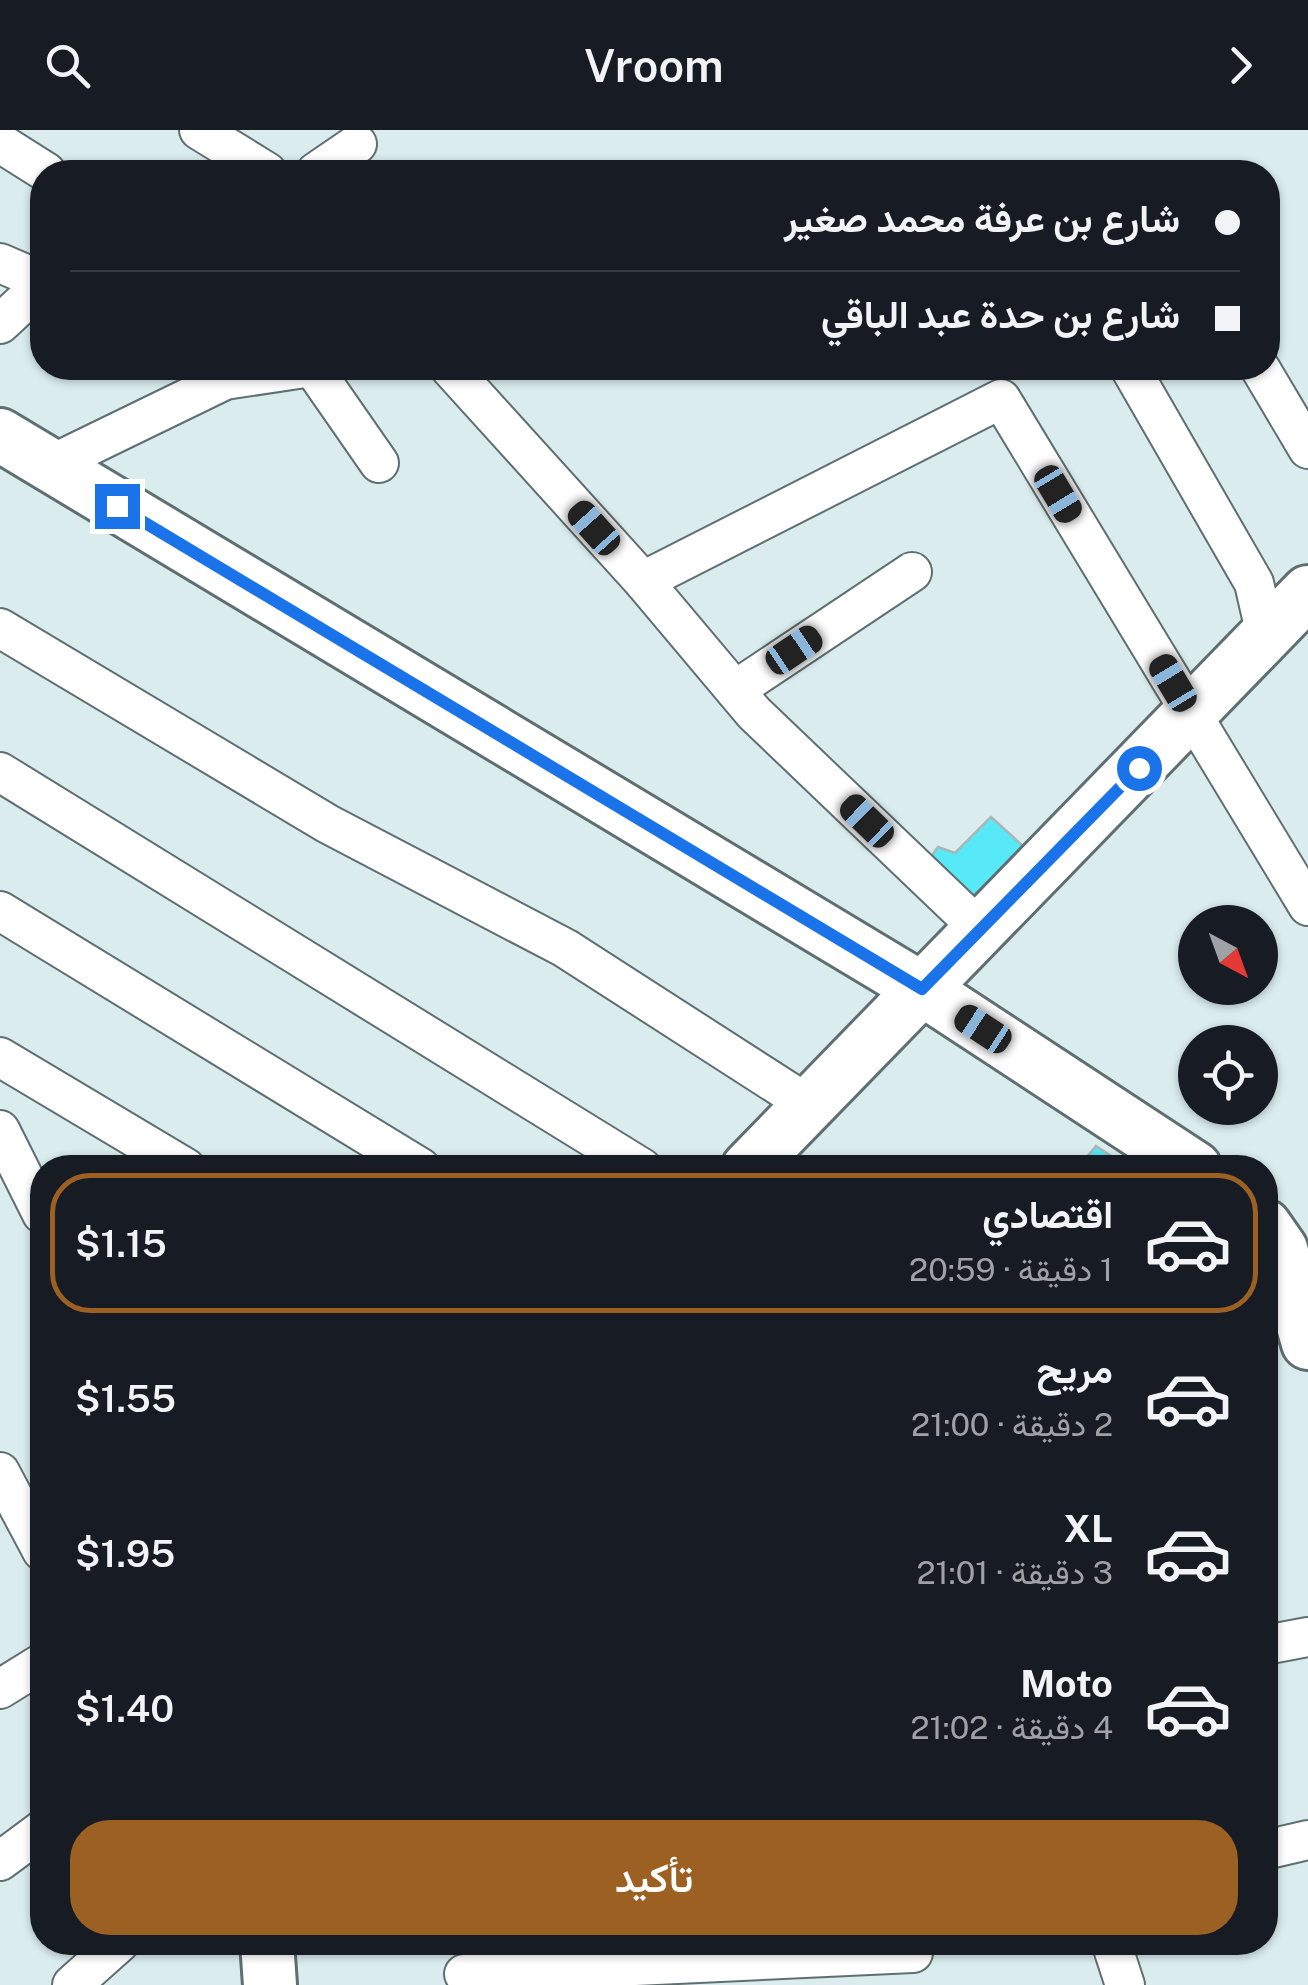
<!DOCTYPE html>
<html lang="ar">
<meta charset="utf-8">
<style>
:root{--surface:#171b24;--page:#242831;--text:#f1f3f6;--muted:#9ea1a6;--line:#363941;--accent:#9c6022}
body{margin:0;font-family:"Public Sans",Vazirmatn,sans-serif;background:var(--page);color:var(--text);direction:rtl;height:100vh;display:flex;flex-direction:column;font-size:38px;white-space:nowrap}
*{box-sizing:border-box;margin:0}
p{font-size:32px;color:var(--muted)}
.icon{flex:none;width:55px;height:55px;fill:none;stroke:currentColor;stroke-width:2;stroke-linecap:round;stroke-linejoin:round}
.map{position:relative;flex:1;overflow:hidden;direction:ltr}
.panel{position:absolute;left:30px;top:1025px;width:1248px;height:800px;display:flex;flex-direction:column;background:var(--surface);border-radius:40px;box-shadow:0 2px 8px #0004;direction:rtl}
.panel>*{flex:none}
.banner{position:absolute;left:30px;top:30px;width:1250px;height:220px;border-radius:40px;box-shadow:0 2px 8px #0004;direction:rtl;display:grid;align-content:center;height:220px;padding:0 40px;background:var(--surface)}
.needle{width:65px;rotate:139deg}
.buttons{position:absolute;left:1178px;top:775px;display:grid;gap:20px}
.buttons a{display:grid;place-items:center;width:100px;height:100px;border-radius:50%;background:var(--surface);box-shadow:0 2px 8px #0004;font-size:50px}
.end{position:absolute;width:45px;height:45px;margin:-22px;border:12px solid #1a73e8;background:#fff;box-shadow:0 0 0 5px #fff}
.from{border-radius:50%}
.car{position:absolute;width:30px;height:60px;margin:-30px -15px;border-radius:12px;box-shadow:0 0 8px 2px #0007;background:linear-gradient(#222 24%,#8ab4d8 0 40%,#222 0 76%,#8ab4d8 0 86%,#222 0)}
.banner b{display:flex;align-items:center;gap:35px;height:95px;font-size:38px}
.banner b+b{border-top:2px solid var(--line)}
.banner i{width:25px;height:25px;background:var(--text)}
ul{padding:18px 0 0;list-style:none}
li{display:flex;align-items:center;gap:30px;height:140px;margin:0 20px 15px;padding:0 20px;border:5px solid transparent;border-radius:40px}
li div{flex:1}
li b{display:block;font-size:38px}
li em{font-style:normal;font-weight:600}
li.selected{border-color:var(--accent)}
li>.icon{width:90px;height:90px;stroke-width:1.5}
.primary-button{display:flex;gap:20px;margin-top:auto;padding:20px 40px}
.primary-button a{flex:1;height:115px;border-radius:40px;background:var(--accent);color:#fff;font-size:40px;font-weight:600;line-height:115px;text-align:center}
header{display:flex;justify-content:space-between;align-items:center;height:130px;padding:0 40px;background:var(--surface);font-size:45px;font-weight:600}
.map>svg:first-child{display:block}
.building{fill:#57e9f7;stroke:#a6b8b9;stroke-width:2.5}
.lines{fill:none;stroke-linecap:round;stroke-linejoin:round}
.street-casing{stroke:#5f6f71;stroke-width:42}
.secondary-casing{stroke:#5f6f71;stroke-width:58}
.street{stroke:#fff;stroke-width:38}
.secondary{stroke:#fff;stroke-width:52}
.route{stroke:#1a73e8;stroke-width:12}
</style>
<header><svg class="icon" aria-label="forward" viewBox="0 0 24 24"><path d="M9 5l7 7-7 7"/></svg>Vroom<svg class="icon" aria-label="search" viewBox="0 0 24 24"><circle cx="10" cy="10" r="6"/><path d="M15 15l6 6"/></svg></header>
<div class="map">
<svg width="1308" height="1855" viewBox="0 0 1308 1855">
<rect width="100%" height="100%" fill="#daecee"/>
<!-- building -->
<g class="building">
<path d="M 991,687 L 1023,716 L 973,771 L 926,733 L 938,717 L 955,723 Z"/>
<path d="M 1096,1016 L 1129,1038 L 1078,1038 Z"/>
</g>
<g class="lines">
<!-- street casing -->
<g class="street-casing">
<g id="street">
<path d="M 199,0 L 267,42"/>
<path d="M 0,13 L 46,42"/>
<path d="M 316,42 L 357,14"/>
<path d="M 0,133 L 42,151"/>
<path d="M 0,194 L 42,155"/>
<path d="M 313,238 L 379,333"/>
<path d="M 450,238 L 643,451 L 754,583 L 980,799"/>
<path d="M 1130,238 L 1254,453 L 1266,505"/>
<path d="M 1260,238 L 1308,319"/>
<path d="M 50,335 L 225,250 L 305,238"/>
<path d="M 643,451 L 1001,269 L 1308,776"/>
<path d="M 0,498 L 328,694 L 565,818 L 809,975"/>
<path d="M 735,560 L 912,442"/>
<path d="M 0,642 L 642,1038"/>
<path d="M 0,781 L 421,1038"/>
<path d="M 0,927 L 186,1038"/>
<path d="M 0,1000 L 42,1084"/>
<path d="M 0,1342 L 42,1421"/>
<path d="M 1265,1515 L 1308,1507"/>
<path d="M 0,1559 L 42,1533"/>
<path d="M 1265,1720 L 1308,1710"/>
<path d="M 0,1731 L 42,1700"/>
<path d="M 1111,1812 L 1125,1855"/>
<path d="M 464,1844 L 913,1823"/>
<path d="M 72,1855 L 120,1812"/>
</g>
</g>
<!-- secondary casing -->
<g class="secondary-casing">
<g id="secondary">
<path d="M 0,305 L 922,859 L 1195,1038"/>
<path d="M 748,1038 L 1308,462"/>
<path d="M 1265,1096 L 1281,1119 L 1308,1213"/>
<path d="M 267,1812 L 270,1855"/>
</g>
</g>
<!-- street -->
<use href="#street" class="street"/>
<!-- secondary -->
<use href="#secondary" class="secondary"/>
</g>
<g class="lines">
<!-- route -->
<path class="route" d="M 117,376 L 922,859 L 1139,638"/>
</g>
</svg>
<div class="buttons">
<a><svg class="needle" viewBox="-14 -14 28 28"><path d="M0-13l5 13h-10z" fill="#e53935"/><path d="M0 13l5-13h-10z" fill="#9ea1a6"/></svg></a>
<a><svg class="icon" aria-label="locate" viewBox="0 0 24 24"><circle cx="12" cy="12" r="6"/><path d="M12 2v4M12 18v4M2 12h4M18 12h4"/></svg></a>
</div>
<i class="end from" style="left:1139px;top:638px"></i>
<i class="end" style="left:117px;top:376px"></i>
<i class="car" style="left:1058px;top:364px;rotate:149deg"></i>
<i class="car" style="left:594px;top:398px;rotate:318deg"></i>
<i class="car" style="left:794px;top:520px;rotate:56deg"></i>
<i class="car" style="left:1173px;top:553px;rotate:329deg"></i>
<i class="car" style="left:867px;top:691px;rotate:314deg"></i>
<i class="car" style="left:983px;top:899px;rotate:303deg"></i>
<div class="banner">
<b><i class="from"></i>شارع بن عرفة محمد صغير</b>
<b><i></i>شارع بن حدة عبد الباقي</b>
</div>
<section class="panel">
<ul>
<li class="selected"><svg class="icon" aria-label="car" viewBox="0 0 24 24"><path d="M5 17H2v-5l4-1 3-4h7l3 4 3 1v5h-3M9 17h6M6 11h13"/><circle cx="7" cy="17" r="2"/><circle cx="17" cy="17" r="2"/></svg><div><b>اقتصادي</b><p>1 دقيقة · 20:59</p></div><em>$1.15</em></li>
<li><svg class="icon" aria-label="car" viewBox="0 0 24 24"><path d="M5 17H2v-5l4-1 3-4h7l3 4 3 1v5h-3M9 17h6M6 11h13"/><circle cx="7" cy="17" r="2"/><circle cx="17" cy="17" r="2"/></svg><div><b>مريح</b><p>2 دقيقة · 21:00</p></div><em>$1.55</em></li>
<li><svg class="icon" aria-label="car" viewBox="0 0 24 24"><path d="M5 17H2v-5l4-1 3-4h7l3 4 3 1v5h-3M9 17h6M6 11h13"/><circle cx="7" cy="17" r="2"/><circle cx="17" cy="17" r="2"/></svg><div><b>XL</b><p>3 دقيقة · 21:01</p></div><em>$1.95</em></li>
<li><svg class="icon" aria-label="car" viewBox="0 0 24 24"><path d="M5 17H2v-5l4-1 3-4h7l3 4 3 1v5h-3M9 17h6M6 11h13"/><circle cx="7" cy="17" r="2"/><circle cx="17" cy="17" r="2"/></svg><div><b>Moto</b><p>4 دقيقة · 21:02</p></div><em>$1.40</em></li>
</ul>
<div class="primary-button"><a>تأكيد</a></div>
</section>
</div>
